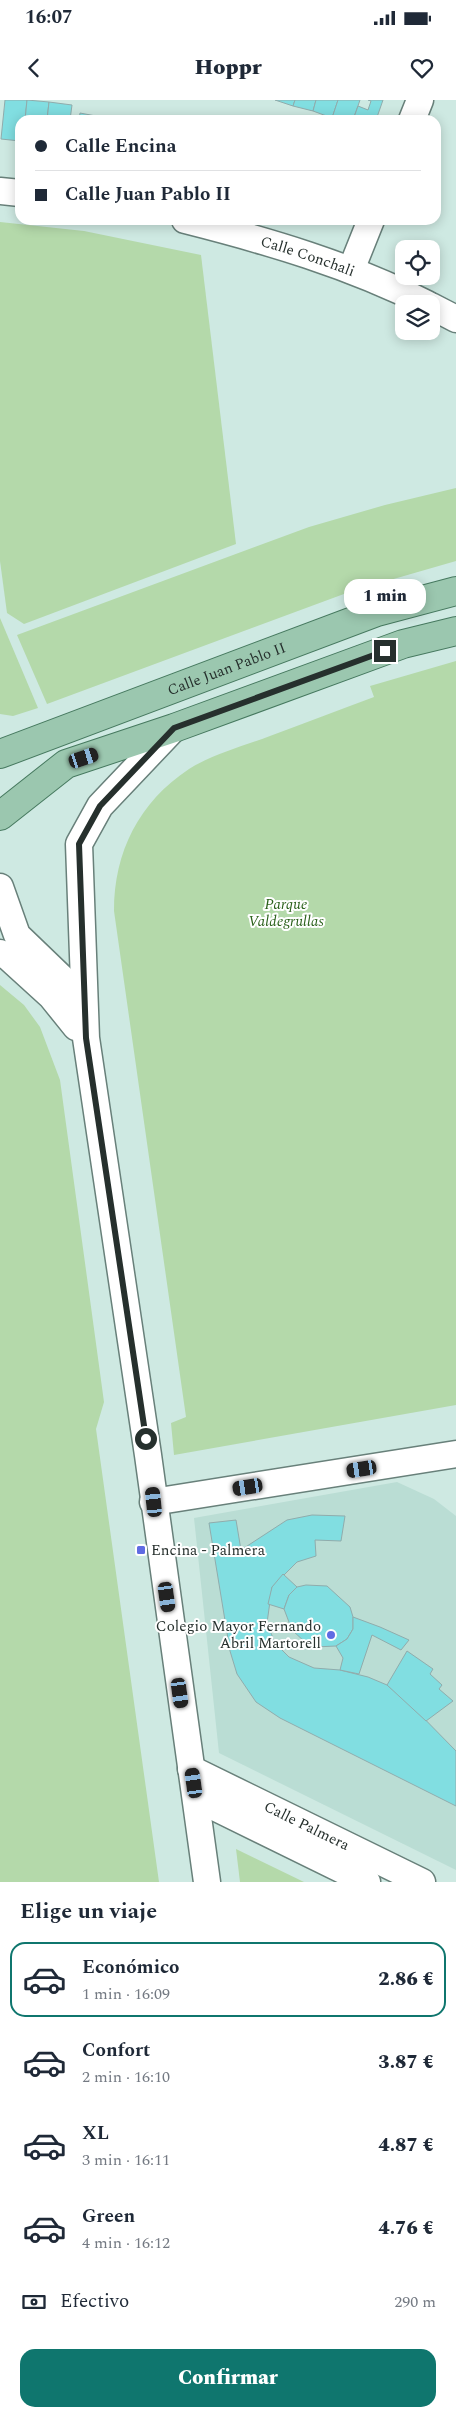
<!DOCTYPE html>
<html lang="es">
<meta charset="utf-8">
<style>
:root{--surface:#fff;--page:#f6f6f7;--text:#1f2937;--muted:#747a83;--line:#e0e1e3;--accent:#0f766e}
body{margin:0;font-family:Spectral,serif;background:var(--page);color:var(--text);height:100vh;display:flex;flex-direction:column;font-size:19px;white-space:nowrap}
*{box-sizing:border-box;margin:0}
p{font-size:16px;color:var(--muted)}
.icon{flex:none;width:28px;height:28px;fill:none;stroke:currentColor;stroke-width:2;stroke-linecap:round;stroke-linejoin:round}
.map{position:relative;height:1782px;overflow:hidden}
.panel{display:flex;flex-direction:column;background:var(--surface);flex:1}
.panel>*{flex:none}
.hud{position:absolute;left:15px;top:15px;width:426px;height:110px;border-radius:15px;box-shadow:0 2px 12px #0003;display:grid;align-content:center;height:110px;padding:0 20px;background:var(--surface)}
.buttons{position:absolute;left:395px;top:140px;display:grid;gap:10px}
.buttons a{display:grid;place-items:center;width:45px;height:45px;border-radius:10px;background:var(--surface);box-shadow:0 2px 12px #0003;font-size:25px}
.end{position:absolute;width:22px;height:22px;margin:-11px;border:6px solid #26302d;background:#fff;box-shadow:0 0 0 2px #fff}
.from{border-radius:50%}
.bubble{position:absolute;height:35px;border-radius:15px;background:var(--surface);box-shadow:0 2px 12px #0003;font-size:16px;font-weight:800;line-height:35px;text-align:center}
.car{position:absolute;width:15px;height:30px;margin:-15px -8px;border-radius:6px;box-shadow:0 0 4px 1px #0007;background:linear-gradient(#222 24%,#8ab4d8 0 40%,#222 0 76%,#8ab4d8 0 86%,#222 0)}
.hud b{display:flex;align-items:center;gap:18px;height:48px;font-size:19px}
.hud b+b{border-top:1px solid var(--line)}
.hud i{width:12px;height:12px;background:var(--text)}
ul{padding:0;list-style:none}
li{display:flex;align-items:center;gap:15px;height:75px;margin:0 10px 8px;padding:0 10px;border:2px solid transparent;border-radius:15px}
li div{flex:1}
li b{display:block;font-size:19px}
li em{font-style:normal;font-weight:800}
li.active{border-color:var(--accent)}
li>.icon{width:45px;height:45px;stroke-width:1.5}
h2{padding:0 20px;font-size:22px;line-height:60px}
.pay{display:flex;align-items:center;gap:12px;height:55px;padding:0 20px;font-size:19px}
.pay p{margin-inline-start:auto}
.button{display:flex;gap:10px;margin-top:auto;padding:10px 20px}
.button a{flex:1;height:58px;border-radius:15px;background:var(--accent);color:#fff;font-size:20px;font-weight:800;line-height:58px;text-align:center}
.status{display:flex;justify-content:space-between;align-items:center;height:35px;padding:0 25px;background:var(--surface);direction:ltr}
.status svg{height:14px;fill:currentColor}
header{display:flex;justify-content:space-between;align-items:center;height:65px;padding:0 20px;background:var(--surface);font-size:22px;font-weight:800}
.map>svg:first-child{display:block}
.built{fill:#baddd4}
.green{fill:#b4d9aa}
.building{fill:#81dee1;stroke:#90acac}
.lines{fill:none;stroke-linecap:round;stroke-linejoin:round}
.minor-casing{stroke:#68807a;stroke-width:29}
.major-casing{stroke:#46795f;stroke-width:30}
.minor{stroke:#fff;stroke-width:26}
.major{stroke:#9bc7af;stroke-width:28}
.route{stroke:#26302d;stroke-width:6}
.poi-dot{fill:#606be3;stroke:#fff;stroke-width:2}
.labels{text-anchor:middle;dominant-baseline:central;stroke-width:4;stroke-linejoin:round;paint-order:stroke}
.street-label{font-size:15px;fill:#26302d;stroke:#fff}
.park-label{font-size:15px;font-style:italic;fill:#2a611a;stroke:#fff}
.poi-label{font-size:15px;fill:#26302d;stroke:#fff;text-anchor:start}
</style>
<div class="status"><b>16:07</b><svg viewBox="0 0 49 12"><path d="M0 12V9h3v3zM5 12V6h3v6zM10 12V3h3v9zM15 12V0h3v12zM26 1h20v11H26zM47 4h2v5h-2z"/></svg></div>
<header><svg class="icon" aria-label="back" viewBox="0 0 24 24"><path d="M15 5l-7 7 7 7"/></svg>Hoppr<svg class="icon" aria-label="heart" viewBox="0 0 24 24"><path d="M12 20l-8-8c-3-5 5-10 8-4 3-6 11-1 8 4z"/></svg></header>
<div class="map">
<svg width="456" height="1782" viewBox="0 0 456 1782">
<rect width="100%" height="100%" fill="#cee9e2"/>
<!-- built -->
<path class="built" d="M 397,1382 L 434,1399 L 456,1416 L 456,1770 L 219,1653 L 194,1418 Z"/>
<!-- green -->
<g class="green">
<path d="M 0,122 L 84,131 L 201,155 L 236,444 L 24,524 L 7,513 L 0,461 Z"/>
<path d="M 456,388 L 456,461 L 352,491 L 47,604 L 17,535 L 309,427 L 385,405 Z"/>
<path d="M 0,518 L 38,608 L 13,616 L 0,614 Z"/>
<path d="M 456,561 L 456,1305 L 174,1355 L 171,1323 L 186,1317 L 114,811 C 114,752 139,702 189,669 C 213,654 244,646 270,636 C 305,623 339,610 374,597 L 370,586 Z"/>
<path d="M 0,885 L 24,905 L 40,927 L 60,980 L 104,1302 L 96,1329 L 159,1782 L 0,1782 Z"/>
<path d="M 236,1749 L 304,1782 L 240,1782 Z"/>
</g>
<!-- building -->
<g class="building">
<path d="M 5,0 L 27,0 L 25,20 L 20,20 L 20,41 L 1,39 Z"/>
<path d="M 27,0 L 49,2 L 47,20 L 25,20 Z"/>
<path d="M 275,0 L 295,0 L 293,6 Z"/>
<path d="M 295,0 L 316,0 L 313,11 L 293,6 Z"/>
<path d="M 316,0 L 338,0 L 332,18 L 313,11 Z"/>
<path d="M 338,0 L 360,0 L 353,20 L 332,18 Z"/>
<path d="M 368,0 L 383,0 L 376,20 L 353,20 L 358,6 L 368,10 L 371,1 Z"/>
<path d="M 49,2 L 72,5 L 70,20 L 47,20 Z"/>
<path d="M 80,13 L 101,17 L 100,20 L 79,20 Z"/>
<path d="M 312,1415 L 345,1416 L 341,1441 L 315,1440 L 316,1456 L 297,1462 L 272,1487 L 267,1523 L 275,1543 L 289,1557 L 314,1568 L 340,1570 L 368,1577 L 387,1585 L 407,1601 L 456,1651 L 456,1706 L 280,1618 L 256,1602 L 237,1574 L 230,1551 L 209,1423 L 236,1420 L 241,1450 L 287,1420 Z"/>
<path d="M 283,1474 L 297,1487 L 289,1495 L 284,1509 L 268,1504 L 272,1487 Z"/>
<path d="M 306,1485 L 327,1486 L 350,1507 L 353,1517 L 353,1529 L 347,1539 L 336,1546 L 315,1547 L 306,1543 L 292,1530 L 284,1509 L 289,1495 L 297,1487 Z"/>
<path d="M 353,1517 L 380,1527 L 409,1540 L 401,1550 L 372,1535 L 359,1574 L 340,1570 L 343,1558 L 336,1546 L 347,1539 L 353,1529 Z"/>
<path d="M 407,1551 L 433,1569 L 430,1574 L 442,1585 L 439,1589 L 453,1601 L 426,1621 L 387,1585 Z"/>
</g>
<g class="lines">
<!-- minor casing -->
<g class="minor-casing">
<g id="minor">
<path d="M 412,20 L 420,0"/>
<path d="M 0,91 L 20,93"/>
<path id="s1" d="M 185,120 C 268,141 350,165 427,204"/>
<path d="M 351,170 L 371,120"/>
<path d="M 431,206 L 456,219"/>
<path d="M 174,628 L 100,706 L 79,744 L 86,938 L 148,1355 L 207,1782"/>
<path d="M 0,787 L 17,835 L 69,885 L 78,913"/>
<path d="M 0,853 L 8,857 L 51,896 L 76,927"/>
<path d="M 153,1402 L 456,1354"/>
<path id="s2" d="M 191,1669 L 422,1782"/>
<path d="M 196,1698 L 367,1782"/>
</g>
</g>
<!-- major casing -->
<g class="major-casing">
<g id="major">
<path id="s3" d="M 0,654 L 377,512 L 456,491"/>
<path d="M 0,716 L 66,664 L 174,628 L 403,544 L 456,531"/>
</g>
</g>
<!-- minor -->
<use href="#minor" class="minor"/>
<!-- major -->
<use href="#major" class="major"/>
</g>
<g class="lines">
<!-- route -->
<path class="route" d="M 146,1339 L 86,938 L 79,744 L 100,706 L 174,628 L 385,551"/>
</g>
<!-- markers -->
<g class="poi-dot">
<rect x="136" y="1445" width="10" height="10" rx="2.5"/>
<circle cx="331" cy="1535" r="5"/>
</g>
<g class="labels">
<!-- street labels -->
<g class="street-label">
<text stroke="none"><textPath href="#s1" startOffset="128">Calle Conchali</textPath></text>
<text stroke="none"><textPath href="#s3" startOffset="242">Calle Juan Pablo II</textPath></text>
<text stroke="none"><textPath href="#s2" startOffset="129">Calle Palmera</textPath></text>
</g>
<!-- park labels -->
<g class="park-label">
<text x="286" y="804">Parque<tspan x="286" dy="17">Valdegrullas</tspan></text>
</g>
<!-- poi labels -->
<g class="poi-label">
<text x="151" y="1450">Encina - Palmera</text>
<text x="321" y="1526" text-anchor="end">Colegio Mayor Fernando<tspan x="321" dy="17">Abril Martorell</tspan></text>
</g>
</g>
</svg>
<div class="buttons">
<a><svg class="icon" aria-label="locate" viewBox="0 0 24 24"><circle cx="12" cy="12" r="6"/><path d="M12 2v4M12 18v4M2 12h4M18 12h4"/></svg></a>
<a><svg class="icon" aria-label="layers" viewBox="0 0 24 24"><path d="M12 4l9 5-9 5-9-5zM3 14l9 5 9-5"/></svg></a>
</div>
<i class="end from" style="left:146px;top:1339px"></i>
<i class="end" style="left:385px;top:551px"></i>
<div class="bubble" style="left:344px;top:479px;width:82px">1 min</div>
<i class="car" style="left:84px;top:658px;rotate:72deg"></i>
<i class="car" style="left:362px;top:1369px;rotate:261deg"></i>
<i class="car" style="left:248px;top:1387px;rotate:261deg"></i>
<i class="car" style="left:154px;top:1402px;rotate:354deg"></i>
<i class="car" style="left:167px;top:1497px;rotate:172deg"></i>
<i class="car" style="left:180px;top:1593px;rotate:172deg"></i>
<i class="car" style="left:194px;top:1683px;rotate:352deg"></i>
<div class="hud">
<b><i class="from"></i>Calle Encina</b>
<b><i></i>Calle Juan Pablo II</b>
</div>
</div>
<section class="panel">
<h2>Elige un viaje</h2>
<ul>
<li class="active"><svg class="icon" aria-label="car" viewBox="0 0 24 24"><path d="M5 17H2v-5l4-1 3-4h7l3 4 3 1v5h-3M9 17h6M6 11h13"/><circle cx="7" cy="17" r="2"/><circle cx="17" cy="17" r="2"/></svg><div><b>Económico</b><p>1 min · 16:09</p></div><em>2.86 €</em></li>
<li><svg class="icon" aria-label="car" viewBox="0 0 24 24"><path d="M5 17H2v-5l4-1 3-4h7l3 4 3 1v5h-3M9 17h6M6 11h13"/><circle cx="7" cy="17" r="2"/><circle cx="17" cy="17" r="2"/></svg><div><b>Confort</b><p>2 min · 16:10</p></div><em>3.87 €</em></li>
<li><svg class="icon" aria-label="car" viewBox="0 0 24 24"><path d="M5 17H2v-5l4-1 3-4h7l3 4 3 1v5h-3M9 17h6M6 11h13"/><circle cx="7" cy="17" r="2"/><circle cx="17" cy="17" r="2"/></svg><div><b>XL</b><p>3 min · 16:11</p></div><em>4.87 €</em></li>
<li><svg class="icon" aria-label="car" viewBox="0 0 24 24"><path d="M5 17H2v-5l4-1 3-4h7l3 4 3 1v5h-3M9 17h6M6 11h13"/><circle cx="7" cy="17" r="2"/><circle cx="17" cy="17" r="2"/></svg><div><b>Green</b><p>4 min · 16:12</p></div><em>4.76 €</em></li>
</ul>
<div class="pay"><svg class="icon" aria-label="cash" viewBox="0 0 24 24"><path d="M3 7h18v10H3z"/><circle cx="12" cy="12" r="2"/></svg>Efectivo<p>290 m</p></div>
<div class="button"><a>Confirmar</a></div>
</section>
